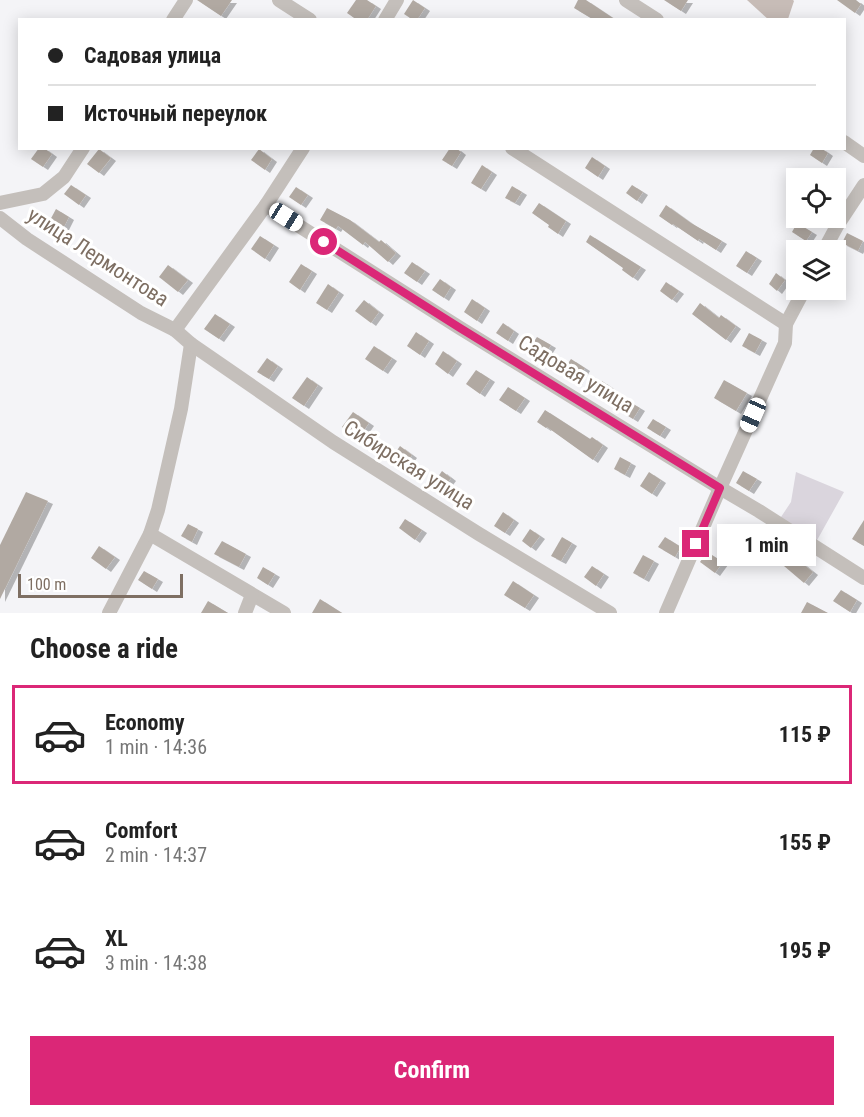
<!DOCTYPE html>
<meta charset="utf-8">
<style>
:root{--surface:#fff;--page:#f6f6f6;--text:#222;--muted:#767676;--line:#e0e0e0;--accent:#db2777}
body{margin:0;font-family:"Roboto Condensed",sans-serif;background:var(--page);color:var(--text);height:100vh;display:flex;flex-direction:column;font-size:22px;white-space:nowrap}
*{box-sizing:border-box;margin:0}
p{font-size:20px;color:var(--muted)}
.icon{flex:none;width:33px;height:33px;fill:none;stroke:currentColor;stroke-width:2;stroke-linecap:round;stroke-linejoin:round}
.map{position:relative;height:613px;overflow:hidden}
.drawer{display:flex;flex-direction:column;background:var(--surface);flex:1}
.drawer>*{flex:none}
.hud{position:absolute;left:18px;top:18px;width:828px;height:132px;border-radius:0px;box-shadow:0 3px 15px #0003;display:grid;align-content:center;height:132px;padding:0 30px;background:var(--surface)}
.tools{position:absolute;left:786px;top:168px;display:grid;gap:12px}
.tools a{display:grid;place-items:center;width:60px;height:60px;border-radius:0px;background:var(--surface);box-shadow:0 3px 15px #0003;font-size:30px}
.scale{position:absolute;left:18px;bottom:15px;width:165px;box-sizing:border-box;padding-left:6px;border:3px solid #7e6f63;border-top:0;font-size:16px;line-height:21px;white-space:nowrap;color:#7e6f63;-webkit-text-stroke:4px #fff;paint-order:stroke}
.end{position:absolute;width:27px;height:27px;margin:-14px;border:8px solid #db2777;background:#fff;box-shadow:0 0 0 3px #fff}
.from{border-radius:50%}
.bubble{position:absolute;height:42px;border-radius:0px;background:var(--surface);box-shadow:0 3px 15px #0003;font-size:20px;font-weight:700;line-height:42px;text-align:center}
.car{position:absolute;width:18px;height:36px;margin:-18px -9px;border-radius:8px;box-shadow:0 0 4px 2px #0007;background:linear-gradient(#fff 24%,#345 0 40%,#fff 0 76%,#345 0 86%,#fff 0)}
.hud b{display:flex;align-items:center;gap:21px;height:57px;font-size:22px}
.hud b+b{border-top:2px solid var(--line)}
.hud i{width:15px;height:15px;background:var(--text)}
ul{padding:0;list-style:none}
li{display:flex;align-items:center;gap:18px;height:99px;margin:0 12px 9px;padding:0 18px;border:3px solid transparent;border-radius:0px}
li div{flex:1}
li b{display:block;font-size:22px}
li em{font-style:normal;font-weight:700}
li.on{border-color:var(--accent)}
li>.icon{width:54px;height:54px;stroke-width:1.5}
h2{padding:0 30px;font-size:27px;line-height:72px}
.button{display:flex;gap:12px;margin-top:auto;padding:12px 30px}
.button a{flex:1;height:69px;border-radius:0px;background:var(--accent);color:#fff;font-size:24px;font-weight:700;line-height:69px;text-align:center}
.map>svg:first-child{display:block}
.green{fill:#dad5dd}
.water{fill:#c7bcb7}
.building{fill:#b1a9a2;filter:url(#shadow)}
.lines{fill:none;stroke-linecap:round;stroke-linejoin:round}
.street{stroke:#c4bfbb;stroke-width:14}
.route{stroke:#db2777;stroke-width:8}
.labels{text-anchor:middle;dominant-baseline:central;stroke-width:6;stroke-linejoin:round;paint-order:stroke}
.street-label{font-size:21px;fill:#7e6f63;stroke:#fff}
</style>
<div class="map">
<svg width="864" height="613" viewBox="0 0 864 613">
<defs>
<filter id="shadow"><feDropShadow dx="5" dy="3" stdDeviation="0" flood-color="#0004"/></filter>
</defs>
<rect width="100%" height="100%" fill="#f4f4f7"/>
<!-- green -->
<path class="green" d="M 796,472 L 844,492 L 816,542 L 779,520 L 791,502 Z"/>
<!-- water -->
<path class="water" d="M 747,0 L 793,0 L 794,1 L 788,19 L 769,20 Z"/>
<!-- building -->
<g class="building">
<path d="M 197,0 L 232,0 L 221,16 Z"/>
<path d="M 356,0 L 367,0 L 376,6 L 367,20 L 357,20 L 347,13 Z"/>
<path d="M 413,0 L 425,8 L 417,20 L 413,20 L 404,14 Z"/>
<path d="M 578,0 L 586,0 L 616,20 L 594,20 L 574,8 Z"/>
<path d="M 664,0 L 688,0 L 681,11 Z"/>
<path d="M 837,0 L 856,0 L 861,4 L 855,13 Z"/>
<path d="M 39,148 L 44,148 L 52,154 L 43,167 L 31,159 Z"/>
<path d="M 450,148 L 456,148 L 461,152 L 452,166 L 442,160 Z"/>
<path d="M 814,148 L 821,148 L 828,153 L 822,163 L 810,155 Z"/>
<path d="M 99,149 L 111,158 L 99,173 L 87,164 Z"/>
<path d="M 259,149 L 272,159 L 265,170 L 251,160 Z"/>
<path d="M 592,157 L 605,166 L 598,177 L 585,168 Z"/>
<path d="M 482,165 L 492,172 L 481,189 L 471,183 Z"/>
<path d="M 71,185 L 86,195 L 79,205 L 64,194 Z"/>
<path d="M 632,185 L 643,192 L 637,201 L 626,193 Z"/>
<path d="M 512,186 L 522,192 L 515,203 L 505,198 Z"/>
<path d="M 296,187 L 308,195 L 301,205 L 289,197 Z"/>
<path d="M 539,203 L 566,221 L 558,234 L 548,227 L 549,225 L 532,213 Z"/>
<path d="M 666,205 L 691,223 L 722,241 L 716,250 L 699,239 L 698,241 L 673,224 L 672,225 L 659,216 Z"/>
<path d="M 327,208 L 350,220 L 379,242 L 381,240 L 396,253 L 388,262 L 365,242 L 363,245 L 338,226 L 336,229 L 320,220 Z"/>
<path d="M 56,209 L 69,217 L 63,229 L 49,222 Z"/>
<path d="M 797,223 L 812,232 L 806,241 L 792,232 Z"/>
<path d="M 847,233 L 863,241 L 858,251 L 842,243 Z"/>
<path d="M 590,235 L 641,267 L 633,278 L 622,270 L 623,268 L 586,242 Z"/>
<path d="M 260,236 L 274,245 L 265,259 L 251,249 Z"/>
<path d="M 746,251 L 757,258 L 747,273 L 736,266 Z"/>
<path d="M 412,262 L 425,271 L 417,282 L 404,273 Z"/>
<path d="M 301,264 L 312,271 L 300,290 L 289,282 Z"/>
<path d="M 168,265 L 188,280 L 178,292 L 159,277 Z"/>
<path d="M 776,273 L 785,280 L 777,291 L 769,284 Z"/>
<path d="M 440,279 L 451,287 L 444,298 L 432,290 Z"/>
<path d="M 666,282 L 679,291 L 672,300 L 660,291 Z"/>
<path d="M 328,284 L 339,292 L 327,310 L 316,303 Z"/>
<path d="M 472,299 L 485,308 L 477,321 L 464,312 Z"/>
<path d="M 364,300 L 379,312 L 371,323 L 355,311 Z"/>
<path d="M 700,303 L 719,318 L 721,315 L 736,326 L 726,340 L 692,314 Z"/>
<path d="M 215,314 L 230,324 L 219,339 L 204,329 Z"/>
<path d="M 503,323 L 514,331 L 508,341 L 496,333 Z"/>
<path d="M 416,332 L 429,341 L 420,355 L 407,346 Z"/>
<path d="M 749,333 L 762,340 L 755,353 L 742,346 Z"/>
<path d="M 537,337 L 551,345 L 541,361 L 527,352 Z"/>
<path d="M 374,346 L 392,358 L 383,371 L 365,359 Z"/>
<path d="M 443,351 L 457,361 L 448,374 L 435,364 Z"/>
<path d="M 267,358 L 278,366 L 269,379 L 257,372 Z"/>
<path d="M 571,359 L 585,368 L 577,382 L 562,372 Z"/>
<path d="M 476,370 L 490,379 L 480,394 L 466,384 Z"/>
<path d="M 307,377 L 318,385 L 304,406 L 292,398 Z"/>
<path d="M 724,380 L 747,393 L 736,411 L 714,398 Z"/>
<path d="M 602,381 L 615,390 L 613,392 L 640,408 L 633,419 L 617,409 L 618,406 L 595,391 Z"/>
<path d="M 508,387 L 525,398 L 516,411 L 499,400 Z"/>
<path d="M 545,410 L 590,439 L 592,437 L 603,445 L 593,460 L 547,427 L 546,428 L 537,422 Z"/>
<path d="M 353,412 L 369,423 L 358,439 L 342,427 Z"/>
<path d="M 653,419 L 666,427 L 660,436 L 647,428 Z"/>
<path d="M 400,446 L 412,455 L 401,470 L 389,462 Z"/>
<path d="M 620,457 L 631,463 L 625,475 L 614,469 Z"/>
<path d="M 442,471 L 451,478 L 442,490 L 433,484 Z"/>
<path d="M 743,471 L 757,479 L 749,491 L 736,483 Z"/>
<path d="M 649,472 L 661,480 L 652,494 L 640,486 Z"/>
<path d="M 26,492 L 48,501 L 0,599 L 0,545 Z"/>
<path d="M 503,512 L 514,520 L 505,533 L 494,526 Z"/>
<path d="M 405,519 L 422,530 L 415,540 L 399,528 Z"/>
<path d="M 864,520 L 864,546 L 852,539 Z"/>
<path d="M 188,524 L 198,529 L 192,542 L 181,536 Z"/>
<path d="M 741,525 L 756,533 L 746,552 L 731,544 Z"/>
<path d="M 530,529 L 540,536 L 531,548 L 522,541 Z"/>
<path d="M 562,537 L 572,543 L 561,561 L 551,556 Z"/>
<path d="M 665,537 L 681,547 L 675,557 L 658,547 Z"/>
<path d="M 222,541 L 246,554 L 239,567 L 214,554 Z"/>
<path d="M 99,546 L 115,557 L 106,569 L 91,558 Z"/>
<path d="M 707,552 L 723,562 L 715,573 L 700,562 Z"/>
<path d="M 643,555 L 654,561 L 644,579 L 633,573 Z"/>
<path d="M 793,556 L 813,572 L 804,583 L 784,566 Z"/>
<path d="M 592,566 L 604,574 L 596,586 L 584,577 Z"/>
<path d="M 263,567 L 275,574 L 268,585 L 257,578 Z"/>
<path d="M 144,571 L 158,579 L 152,589 L 138,580 Z"/>
<path d="M 513,581 L 534,595 L 525,608 L 504,595 Z"/>
<path d="M 841,590 L 857,600 L 850,612 L 833,601 Z"/>
<path d="M 320,599 L 342,613 L 312,613 Z"/>
<path d="M 208,601 L 228,613 L 201,613 Z"/>
<path d="M 807,602 L 828,613 L 801,613 Z"/>
</g>
<g class="lines">
<!-- street -->
<g class="street">
<path d="M 279,0 L 310,20"/>
<path d="M 626,0 L 657,20"/>
<path d="M 173,20 L 186,0"/>
<path d="M 385,20 L 397,0"/>
<path d="M 844,142 L 864,156"/>
<path d="M 512,148 L 786,324"/>
<path d="M 0,203 L 43,194 L 64,177 L 83,148"/>
<path d="M 266,205 L 460,328 L 720,488 L 759,511 L 864,578"/>
<path d="M 0,218 L 27,239 L 141,313 L 175,330 L 191,344 L 181,409 L 158,510 L 150,534 L 109,613"/>
<path d="M 824,250 L 837,226 L 864,185"/>
<path d="M 175,330 L 266,205 L 303,148"/>
<path d="M 191,344 L 333,442 L 479,534 L 610,613"/>
<path d="M 150,534 L 284,613"/>
<path d="M 245,613 L 252,595"/>
<path d="M 666,613 L 720,488 L 785,343 L 786,324 L 804,290"/>
</g>
</g>
<g class="lines">
<!-- route -->
<path class="route" d="M 324,242 L 460,328 L 720,488 L 696,544"/>
</g>
<g class="labels">
<!-- street labels -->
<g class="street-label">
<text transform="translate(98 257) rotate(33)">улица Лермонтова</text>
<text transform="translate(576 374) rotate(31)">Садовая улица</text>
<text transform="translate(409 465) rotate(32)">Сибирская улица</text>
</g>
</g>
</svg>
<div class="tools">
<a><svg class="icon" aria-label="locate" viewBox="0 0 24 24"><circle cx="12" cy="12" r="6"/><path d="M12 2v4M12 18v4M2 12h4M18 12h4"/></svg></a>
<a><svg class="icon" aria-label="layers" viewBox="0 0 24 24"><path d="M12 4l9 5-9 5-9-5zM3 14l9 5 9-5"/></svg></a>
</div>
<div class="scale">100 m</div>
<i class="end from" style="left:324px;top:242px"></i>
<i class="end" style="left:696px;top:544px"></i>
<div class="bubble" style="left:717px;top:524px;width:99px">1 min</div>
<i class="car" style="left:286px;top:217px;rotate:122deg"></i>
<i class="car" style="left:753px;top:415px;rotate:204deg"></i>
<div class="hud">
<b><i class="from"></i>Садовая улица</b>
<b><i></i>Источный переулок</b>
</div>
</div>
<section class="drawer">
<h2>Choose a ride</h2>
<ul>
<li class="on"><svg class="icon" aria-label="car" viewBox="0 0 24 24"><path d="M5 17H2v-5l4-1 3-4h7l3 4 3 1v5h-3M9 17h6M6 11h13"/><circle cx="7" cy="17" r="2"/><circle cx="17" cy="17" r="2"/></svg><div><b>Economy</b><p>1 min · 14:36</p></div><em>115 ₽</em></li>
<li><svg class="icon" aria-label="car" viewBox="0 0 24 24"><path d="M5 17H2v-5l4-1 3-4h7l3 4 3 1v5h-3M9 17h6M6 11h13"/><circle cx="7" cy="17" r="2"/><circle cx="17" cy="17" r="2"/></svg><div><b>Comfort</b><p>2 min · 14:37</p></div><em>155 ₽</em></li>
<li><svg class="icon" aria-label="car" viewBox="0 0 24 24"><path d="M5 17H2v-5l4-1 3-4h7l3 4 3 1v5h-3M9 17h6M6 11h13"/><circle cx="7" cy="17" r="2"/><circle cx="17" cy="17" r="2"/></svg><div><b>XL</b><p>3 min · 14:38</p></div><em>195 ₽</em></li>
</ul>
<div class="button"><a>Confirm</a></div>
</section>
